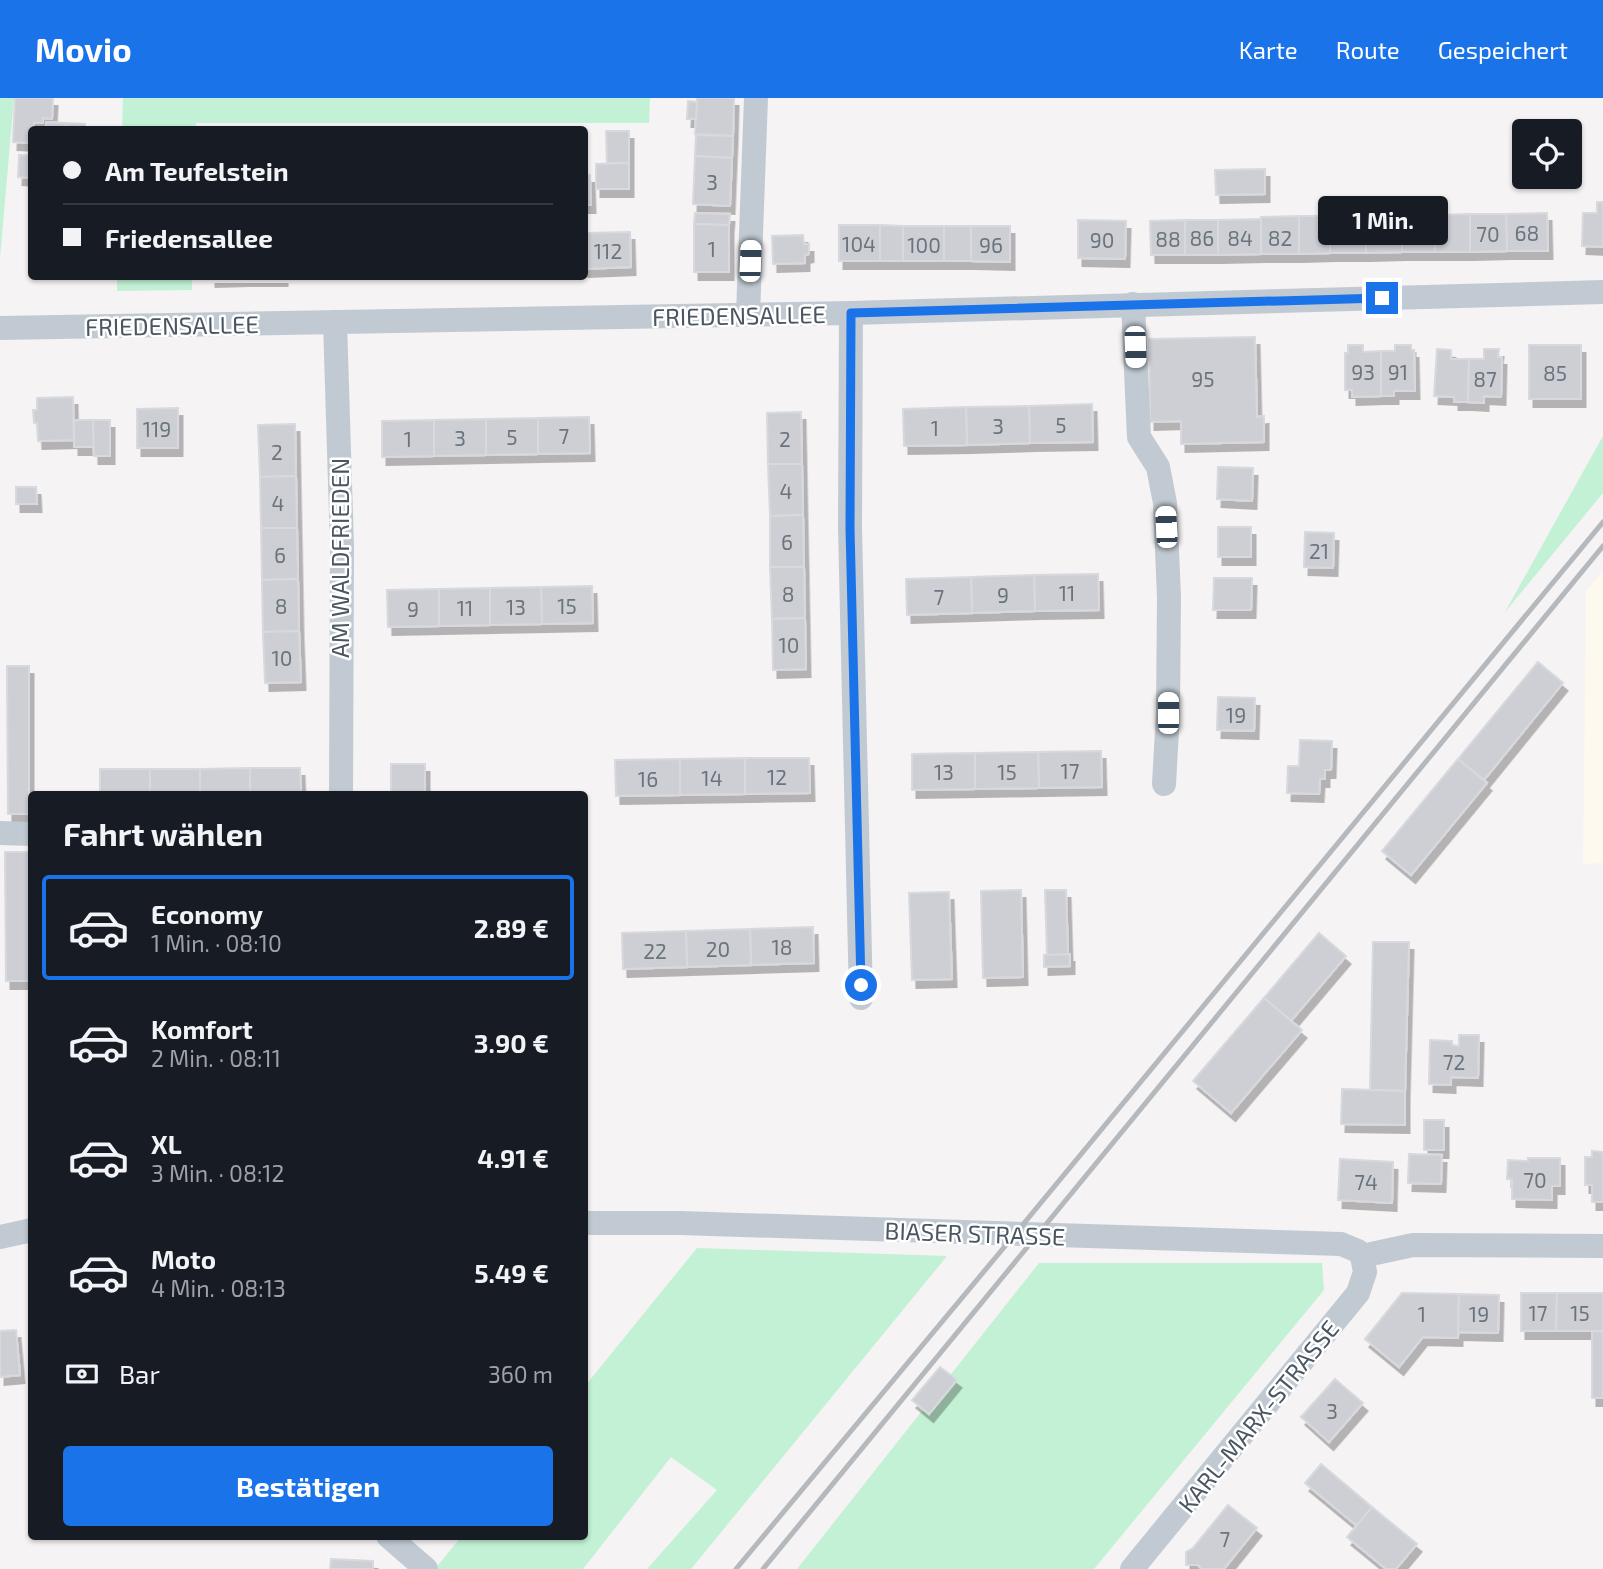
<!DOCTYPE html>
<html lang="de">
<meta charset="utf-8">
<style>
:root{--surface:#171b24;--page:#20242c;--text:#f1f3f6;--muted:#9ea1a6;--line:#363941;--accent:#1a73e8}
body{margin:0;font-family:"Exo 2",sans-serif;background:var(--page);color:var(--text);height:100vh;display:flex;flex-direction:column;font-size:26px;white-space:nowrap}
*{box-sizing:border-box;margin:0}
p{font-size:23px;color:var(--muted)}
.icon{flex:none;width:38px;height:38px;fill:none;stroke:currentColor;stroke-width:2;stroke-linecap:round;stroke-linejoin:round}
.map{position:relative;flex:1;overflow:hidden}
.details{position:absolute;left:28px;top:693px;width:560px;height:749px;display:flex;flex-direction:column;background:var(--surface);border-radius:7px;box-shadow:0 2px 5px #0004}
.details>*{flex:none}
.top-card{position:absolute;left:28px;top:28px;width:560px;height:154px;border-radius:7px;box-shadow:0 2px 5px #0004;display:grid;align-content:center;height:154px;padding:0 35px;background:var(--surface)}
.buttons{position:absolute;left:1512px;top:21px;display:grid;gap:14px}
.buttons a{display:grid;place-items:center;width:70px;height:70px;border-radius:7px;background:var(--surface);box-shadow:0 2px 5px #0004;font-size:35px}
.end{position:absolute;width:32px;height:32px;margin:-16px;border:9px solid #1a73e8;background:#fff;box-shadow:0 0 0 4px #fff}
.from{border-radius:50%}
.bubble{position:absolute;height:49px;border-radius:7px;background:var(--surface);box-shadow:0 2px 5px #0004;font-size:23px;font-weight:700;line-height:49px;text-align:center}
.car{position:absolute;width:21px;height:42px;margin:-21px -10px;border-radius:9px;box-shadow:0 0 5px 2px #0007;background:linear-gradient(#fff 24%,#345 0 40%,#fff 0 76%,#345 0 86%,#fff 0)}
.top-card b{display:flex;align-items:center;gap:24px;height:66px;font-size:26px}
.top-card b+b{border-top:2px solid var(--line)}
.top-card i{width:18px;height:18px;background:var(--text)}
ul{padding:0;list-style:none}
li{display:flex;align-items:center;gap:21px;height:105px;margin:0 14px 10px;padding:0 21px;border:4px solid transparent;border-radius:7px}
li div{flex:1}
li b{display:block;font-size:26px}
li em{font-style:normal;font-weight:700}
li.selected{border-color:var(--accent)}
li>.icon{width:63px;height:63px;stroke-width:1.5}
h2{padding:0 35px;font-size:32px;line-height:84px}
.pay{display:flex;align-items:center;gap:18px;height:77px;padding:0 35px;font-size:26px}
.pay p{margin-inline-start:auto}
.button{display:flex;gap:14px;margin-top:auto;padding:14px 35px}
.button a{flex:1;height:80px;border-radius:7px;background:var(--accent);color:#fff;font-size:28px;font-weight:700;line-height:80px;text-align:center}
header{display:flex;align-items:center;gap:42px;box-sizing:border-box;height:98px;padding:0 35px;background:var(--accent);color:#fff}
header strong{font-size:33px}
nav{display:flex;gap:38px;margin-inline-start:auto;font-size:24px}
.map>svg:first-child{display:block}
.commercial{fill:#fdf9ef}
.green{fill:#c3f1d5}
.building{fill:#cdcfd5;stroke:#d7d9de;stroke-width:2;filter:url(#shadow)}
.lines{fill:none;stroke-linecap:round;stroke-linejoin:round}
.minor{stroke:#c1cad2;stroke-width:24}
.rail{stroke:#b5b8bd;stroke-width:5}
.route{stroke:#1a73e8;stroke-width:9}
.labels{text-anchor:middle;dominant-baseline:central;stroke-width:5;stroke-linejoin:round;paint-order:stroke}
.number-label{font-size:21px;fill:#6b747e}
.street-label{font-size:24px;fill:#4a5661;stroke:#fff}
</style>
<header>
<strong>Movio</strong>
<nav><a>Karte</a><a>Route</a><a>Gespeichert</a></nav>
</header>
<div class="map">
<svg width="1603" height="1471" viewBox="0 0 1603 1471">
<defs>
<filter id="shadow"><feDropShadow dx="4.5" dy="8" stdDeviation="0" flood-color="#0004"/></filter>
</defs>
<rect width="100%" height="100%" fill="#f5f3f3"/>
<!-- commercial -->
<path class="commercial" d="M 1603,472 L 1603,765 L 1583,766 L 1586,493 Z"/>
<!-- green -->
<g class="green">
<path d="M 0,0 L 14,0 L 0,160 Z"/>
<path d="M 123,0 L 650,0 L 649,25 L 196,25 L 195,31 L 122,32 Z"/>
<path d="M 117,179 L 192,179 L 192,192 L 117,193 Z"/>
<path d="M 1603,338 L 1603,395 L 1505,514 Z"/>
<path d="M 697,1150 L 947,1158 L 691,1471 L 647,1471 L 717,1392 L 671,1359 L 583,1471 L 435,1471 L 461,1439 L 584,1438 L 585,1288 Z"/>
<path d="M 1039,1165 L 1322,1165 L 1324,1192 L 1094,1471 L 797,1471 Z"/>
</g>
<!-- building -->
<g class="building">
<path d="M 15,0 L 53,0 L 52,21 L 43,20 L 43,25 L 34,25 L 32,45 L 13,44 Z"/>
<path d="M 697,0 L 734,0 L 733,38 L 695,36 Z"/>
<path d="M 688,3 L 697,4 L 696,21 L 687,21 Z"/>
<path d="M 46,24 L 66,25 L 65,32 L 46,32 Z"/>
<path d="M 66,25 L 85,26 L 85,32 L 65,32 Z"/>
<path d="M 606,33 L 629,33 L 629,65 L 607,65 Z"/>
<path d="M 696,37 L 733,38 L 732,60 L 695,58 Z"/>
<path d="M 19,57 L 32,57 L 32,80 L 18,79 Z"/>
<path d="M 695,58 L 732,60 L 730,108 L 693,106 Z"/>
<path d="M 629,65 L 629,91 L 596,91 L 596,66 Z"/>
<path d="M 1265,71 L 1265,96 L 1216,97 L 1215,72 Z"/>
<path d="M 584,77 L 590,77 L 591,107 L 584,107 Z"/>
<path d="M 1597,104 L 1603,104 L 1603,149 L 1582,148 L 1583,115 L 1597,115 Z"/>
<path d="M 695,115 L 730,116 L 729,127 L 694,126 Z"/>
<path d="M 1547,115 L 1548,153 L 1507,153 L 1506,116 Z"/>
<path d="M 1470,116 L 1470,154 L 1435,154 L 1435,117 Z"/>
<path d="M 1470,116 L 1506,116 L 1507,153 L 1470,154 Z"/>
<path d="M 1402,117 L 1402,154 L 1366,155 L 1366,118 Z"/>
<rect x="1402" y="117" width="33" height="37"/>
<path d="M 1299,118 L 1299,156 L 1261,156 L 1261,119 Z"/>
<path d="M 1299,118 L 1330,118 L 1330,155 L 1299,156 Z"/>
<rect x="1330" y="118" width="36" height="37"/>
<path d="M 1261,121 L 1261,156 L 1218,157 L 1218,122 Z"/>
<path d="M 1078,122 L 1126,123 L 1125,161 L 1078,160 Z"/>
<path d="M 1185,122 L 1185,157 L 1151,157 L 1150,123 Z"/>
<rect x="1185" y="122" width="33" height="35"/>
<path d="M 694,126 L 729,127 L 729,174 L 694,174 Z"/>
<rect x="839" y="127" width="41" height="36"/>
<path d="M 880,127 L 903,128 L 903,163 L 880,163 Z"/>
<rect x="903" y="128" width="41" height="35"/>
<rect x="944" y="128" width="27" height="35"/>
<path d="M 971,128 L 1010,128 L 1010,164 L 971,163 Z"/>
<path d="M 630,134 L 631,169 L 584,171 L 584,135 Z"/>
<path d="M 803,137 L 804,146 L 809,146 L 809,156 L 805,157 L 805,165 L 773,166 L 772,138 Z"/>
<path d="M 211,178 L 245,178 L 245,180 L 211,181 Z"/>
<rect x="245" y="178" width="38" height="2"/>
<path d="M 1255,239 L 1257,319 L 1264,318 L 1264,344 L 1181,346 L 1181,323 L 1150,324 L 1149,241 Z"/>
<path d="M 1348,247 L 1363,247 L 1363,254 L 1381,253 L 1381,298 L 1352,299 L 1352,292 L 1345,292 L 1345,255 L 1348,255 Z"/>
<path d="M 1395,247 L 1411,247 L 1411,252 L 1414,252 L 1415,293 L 1394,293 L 1394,298 L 1381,298 L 1381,253 L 1395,253 Z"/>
<rect x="1529" y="247" width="52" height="54"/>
<path d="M 1437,251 L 1451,252 L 1451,261 L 1469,261 L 1468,304 L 1454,304 L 1454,299 L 1434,298 Z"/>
<path d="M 1484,251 L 1499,251 L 1498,259 L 1502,259 L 1501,299 L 1484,298 L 1484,305 L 1468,304 L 1469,261 L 1484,261 Z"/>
<path d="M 73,299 L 74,342 L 38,343 L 37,325 L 34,325 L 33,312 L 37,312 L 37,300 Z"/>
<path d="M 1092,306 L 1093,344 L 1030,345 L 1029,308 Z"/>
<path d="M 1029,308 L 1030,345 L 967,347 L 966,309 Z"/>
<path d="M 966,309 L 967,347 L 904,348 L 903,311 Z"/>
<path d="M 178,310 L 178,350 L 137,350 L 137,311 Z"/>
<path d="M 801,314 L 802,366 L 768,366 L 767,315 Z"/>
<path d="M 589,319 L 590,355 L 538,356 L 538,320 Z"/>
<path d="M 538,320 L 538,356 L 486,357 L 486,321 Z"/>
<path d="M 486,321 L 486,357 L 434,358 L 434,322 Z"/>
<path d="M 74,322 L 93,322 L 94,349 L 74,349 Z"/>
<path d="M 93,322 L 110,322 L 110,358 L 94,358 Z"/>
<path d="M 434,322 L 434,358 L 382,359 L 382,323 Z"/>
<path d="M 295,326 L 296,378 L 260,379 L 258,327 Z"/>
<path d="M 768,366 L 802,366 L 803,417 L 770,418 Z"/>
<path d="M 1218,369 L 1253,370 L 1252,403 L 1217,401 Z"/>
<path d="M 296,378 L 297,430 L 261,430 L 260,379 Z"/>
<path d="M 16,389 L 36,389 L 37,406 L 16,406 Z"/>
<path d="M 803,417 L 804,469 L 770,469 L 770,418 Z"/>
<rect x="1218" y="429" width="33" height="30"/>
<path d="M 261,430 L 297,430 L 298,481 L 262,482 Z"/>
<path d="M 1305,434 L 1334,435 L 1333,470 L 1304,469 Z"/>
<path d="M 770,469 L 804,469 L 805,520 L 772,521 Z"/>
<path d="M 1098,476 L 1099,512 L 1035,513 L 1034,477 Z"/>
<path d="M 1034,477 L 1035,513 L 972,515 L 971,479 Z"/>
<path d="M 971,479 L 972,515 L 907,517 L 906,481 Z"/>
<path d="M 1214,480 L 1252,480 L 1251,512 L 1213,512 Z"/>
<path d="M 298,481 L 299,533 L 263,534 L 262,482 Z"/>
<path d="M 592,488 L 593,525 L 542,526 L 541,489 Z"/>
<path d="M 541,489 L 542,526 L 490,527 L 490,490 Z"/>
<path d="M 490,490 L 490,527 L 439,528 L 439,491 Z"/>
<path d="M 439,491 L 439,528 L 388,529 L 387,492 Z"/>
<path d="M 805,520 L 806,571 L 773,572 L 772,521 Z"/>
<path d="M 299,533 L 301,584 L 265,585 L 263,534 Z"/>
<path d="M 1538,564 L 1563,585 L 1484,682 L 1458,661 Z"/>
<path d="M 7,568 L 29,568 L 29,716 L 8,716 Z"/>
<path d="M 1218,599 L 1255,600 L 1254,633 L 1217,632 Z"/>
<path d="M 1300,642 L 1332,643 L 1331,672 L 1325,672 L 1325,681 L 1320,681 L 1319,696 L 1287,695 L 1288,668 L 1299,668 Z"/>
<path d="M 1101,653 L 1102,689 L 1039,690 L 1038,654 Z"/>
<path d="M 1038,654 L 1039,690 L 975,691 L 975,655 Z"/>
<path d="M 975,655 L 975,691 L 912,692 L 912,656 Z"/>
<path d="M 745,660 L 745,696 L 680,697 L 680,661 Z"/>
<path d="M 745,660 L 809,660 L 810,695 L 745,696 Z"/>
<path d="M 680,661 L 680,697 L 616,698 L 615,662 Z"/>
<path d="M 1458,661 L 1487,685 L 1411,777 L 1382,753 Z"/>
<rect x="391" y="666" width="34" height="30"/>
<path d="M 250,670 L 300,670 L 301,696 L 250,696 Z"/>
<path d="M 250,670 L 250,696 L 200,696 L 200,671 Z"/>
<rect x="100" y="671" width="50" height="25"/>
<rect x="150" y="671" width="50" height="25"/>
<path d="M 5,754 L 32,754 L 32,883 L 6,883 Z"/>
<path d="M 1021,792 L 1023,879 L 983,880 L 981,793 Z"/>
<path d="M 1045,792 L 1066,792 L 1068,857 L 1047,857 Z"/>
<path d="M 949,794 L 952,881 L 912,882 L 909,795 Z"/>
<path d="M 813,829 L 814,865 L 751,867 L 750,831 Z"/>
<path d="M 750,831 L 751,867 L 687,869 L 686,833 Z"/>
<path d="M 686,833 L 687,869 L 623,871 L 622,835 Z"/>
<path d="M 1319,835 L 1346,858 L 1291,923 L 1264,900 Z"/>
<path d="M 1373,844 L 1409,844 L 1405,993 L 1370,992 Z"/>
<path d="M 1070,856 L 1070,868 L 1044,869 L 1044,857 Z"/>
<path d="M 1264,900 L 1302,932 L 1231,1015 L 1193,983 Z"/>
<path d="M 1459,937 L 1479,937 L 1478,980 L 1451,979 L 1451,987 L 1429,986 L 1430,942 L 1452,943 L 1452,947 L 1459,948 Z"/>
<path d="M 1342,991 L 1405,993 L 1405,1027 L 1341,1026 Z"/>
<rect x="1424" y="1022" width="20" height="30"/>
<path d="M 1592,1053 L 1603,1054 L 1603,1104 L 1592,1104 L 1592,1087 L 1585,1087 L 1585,1059 L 1592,1059 Z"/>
<path d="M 1409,1056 L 1442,1057 L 1441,1086 L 1408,1085 Z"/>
<path d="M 1528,1060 L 1560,1060 L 1560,1088 L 1552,1088 L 1552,1102 L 1512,1101 L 1512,1081 L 1507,1081 L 1508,1062 L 1528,1063 Z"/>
<path d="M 1340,1061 L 1393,1064 L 1392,1105 L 1338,1102 Z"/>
<path d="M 1402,1195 L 1459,1196 L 1458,1240 L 1423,1239 L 1399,1269 L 1365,1241 Z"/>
<path d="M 1521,1195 L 1557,1195 L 1556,1233 L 1521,1233 Z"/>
<path d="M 1557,1195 L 1603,1195 L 1603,1233 L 1556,1233 Z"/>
<path d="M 1459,1196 L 1499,1197 L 1498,1235 L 1458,1234 Z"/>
<path d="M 16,1232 L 20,1277 L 0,1279 L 0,1233 Z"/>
<rect x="1592" y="1233" width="11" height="67"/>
<path d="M 940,1269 L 957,1282 L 929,1316 L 912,1302 Z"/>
<path d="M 1335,1281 L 1363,1305 L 1329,1344 L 1301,1319 Z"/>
<path d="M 1321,1366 L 1372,1409 L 1357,1428 L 1305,1385 Z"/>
<path d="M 1228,1407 L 1257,1430 L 1224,1471 L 1202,1471 L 1198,1467 L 1186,1467 L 1186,1454 L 1193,1450 Z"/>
<path d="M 1372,1409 L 1417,1446 L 1396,1471 L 1386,1471 L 1347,1439 Z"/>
<path d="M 331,1461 L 373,1463 L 373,1471 L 330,1471 Z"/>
</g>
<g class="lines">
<!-- minor -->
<g class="minor">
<path d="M 1133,206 L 1139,339 L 1158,369 L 1165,405 L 1169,499 L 1168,615 L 1164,686"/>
<path d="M 851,215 L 850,430 L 861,900"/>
<path d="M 748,217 L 756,0"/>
<path d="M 335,224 L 342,449 L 341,696"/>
<path d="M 0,230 L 851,215 L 1603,194"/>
<path d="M 0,735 L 32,736"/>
<path d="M 584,1125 L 680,1125 L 1341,1146 L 1358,1153 L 1362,1158"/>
<path d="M 0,1139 L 32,1132"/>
<path d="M 1362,1158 L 1413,1147 L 1603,1148"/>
<path d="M 388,1438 L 426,1471"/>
<path d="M 1132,1471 L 1358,1195 L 1365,1174 L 1362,1158"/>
</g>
<!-- rail -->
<g class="rail">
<path d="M 736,1471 L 1016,1135 L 1603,424"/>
<path d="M 763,1471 L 1603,448"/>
</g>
</g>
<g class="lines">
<!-- route -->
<path class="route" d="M 861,887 L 850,430 L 851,215 L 1382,200"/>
</g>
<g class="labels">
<!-- number labels -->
<g class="number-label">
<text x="712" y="83">3</text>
<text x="1527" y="134">68</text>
<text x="1488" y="135">70</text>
<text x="1202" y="139">86</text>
<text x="1240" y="139">84</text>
<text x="1280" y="139">82</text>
<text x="1168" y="140">88</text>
<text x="1102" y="141">90</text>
<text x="859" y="145">104</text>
<text x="924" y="146">100</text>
<text x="991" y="146">96</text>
<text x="712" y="150">1</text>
<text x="608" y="152">112</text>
<text x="1363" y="273">93</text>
<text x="1398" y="273">91</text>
<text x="1555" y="274">85</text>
<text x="1203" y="280">95</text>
<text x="1485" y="280">87</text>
<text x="1061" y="326">5</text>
<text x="998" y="327">3</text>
<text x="935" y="329">1</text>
<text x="157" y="330">119</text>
<text x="564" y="337">7</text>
<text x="512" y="338">5</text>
<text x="460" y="339">3</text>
<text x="408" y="340">1</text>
<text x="785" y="340">2</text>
<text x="277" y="353">2</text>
<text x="786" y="392">4</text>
<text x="278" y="404">4</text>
<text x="787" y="443">6</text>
<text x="1319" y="452">21</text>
<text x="280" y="456">6</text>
<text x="1067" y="494">11</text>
<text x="788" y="495">8</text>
<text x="1003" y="496">9</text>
<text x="939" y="498">7</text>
<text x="281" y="507">8</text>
<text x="567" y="507">15</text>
<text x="516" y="508">13</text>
<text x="465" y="509">11</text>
<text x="413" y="510">9</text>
<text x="789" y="546">10</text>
<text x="282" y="559">10</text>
<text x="1236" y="616">19</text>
<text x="1070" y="672">17</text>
<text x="944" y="673">13</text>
<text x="1007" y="673">15</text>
<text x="777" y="678">12</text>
<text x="712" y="679">14</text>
<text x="648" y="680">16</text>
<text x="782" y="848">18</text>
<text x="718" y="850">20</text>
<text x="655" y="852">22</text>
<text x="1454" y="963">72</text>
<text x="1535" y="1081">70</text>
<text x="1366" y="1083">74</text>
<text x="1538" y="1214">17</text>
<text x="1580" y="1214">15</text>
<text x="1422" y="1215">1</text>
<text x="1479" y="1215">19</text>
<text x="1332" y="1312">3</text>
<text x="1225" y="1440">7</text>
</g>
<!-- street labels -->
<g class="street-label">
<text transform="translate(739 217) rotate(-1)">FRIEDENSALLEE</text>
<text transform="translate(172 227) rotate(-1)">FRIEDENSALLEE</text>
<text transform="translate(339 460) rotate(-90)">AM WALDFRIEDEN</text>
<text transform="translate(975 1135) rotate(2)">BIASER STRASSE</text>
<text transform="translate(1258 1318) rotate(-51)">KARL-MARX-STRASSE</text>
</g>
</g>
</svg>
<div class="buttons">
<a><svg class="icon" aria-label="locate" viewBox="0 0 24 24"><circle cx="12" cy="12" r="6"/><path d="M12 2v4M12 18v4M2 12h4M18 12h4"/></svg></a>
</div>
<i class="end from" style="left:861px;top:887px"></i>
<i class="end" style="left:1382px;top:200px"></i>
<div class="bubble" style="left:1318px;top:98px;width:130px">1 Min.</div>
<i class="car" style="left:750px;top:163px;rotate:2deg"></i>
<i class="car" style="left:1135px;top:249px;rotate:178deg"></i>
<i class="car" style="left:1166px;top:429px;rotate:357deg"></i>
<i class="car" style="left:1168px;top:615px;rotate:0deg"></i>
<div class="top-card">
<b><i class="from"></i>Am Teufelstein</b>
<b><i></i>Friedensallee</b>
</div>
<section class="details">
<h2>Fahrt wählen</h2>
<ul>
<li class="selected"><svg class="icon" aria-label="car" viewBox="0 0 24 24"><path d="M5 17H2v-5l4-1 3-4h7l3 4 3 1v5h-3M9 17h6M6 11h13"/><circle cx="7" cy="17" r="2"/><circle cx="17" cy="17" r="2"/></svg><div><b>Economy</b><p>1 Min. · 08:10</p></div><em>2.89 €</em></li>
<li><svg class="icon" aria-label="car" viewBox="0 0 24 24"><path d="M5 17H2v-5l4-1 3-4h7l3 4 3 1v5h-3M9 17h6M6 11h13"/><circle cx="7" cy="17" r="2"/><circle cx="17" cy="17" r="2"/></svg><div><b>Komfort</b><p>2 Min. · 08:11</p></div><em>3.90 €</em></li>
<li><svg class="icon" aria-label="car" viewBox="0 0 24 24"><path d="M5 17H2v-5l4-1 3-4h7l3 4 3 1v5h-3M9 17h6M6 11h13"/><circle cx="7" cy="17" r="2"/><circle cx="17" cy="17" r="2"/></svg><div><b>XL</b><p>3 Min. · 08:12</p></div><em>4.91 €</em></li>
<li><svg class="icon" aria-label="car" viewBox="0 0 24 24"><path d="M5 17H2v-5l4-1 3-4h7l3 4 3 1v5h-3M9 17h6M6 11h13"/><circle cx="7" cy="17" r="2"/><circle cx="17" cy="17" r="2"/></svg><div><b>Moto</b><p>4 Min. · 08:13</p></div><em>5.49 €</em></li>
</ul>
<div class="pay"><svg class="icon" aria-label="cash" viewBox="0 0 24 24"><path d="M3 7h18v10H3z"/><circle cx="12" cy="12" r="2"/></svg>Bar<p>360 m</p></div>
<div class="button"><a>Bestätigen</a></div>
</section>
</div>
